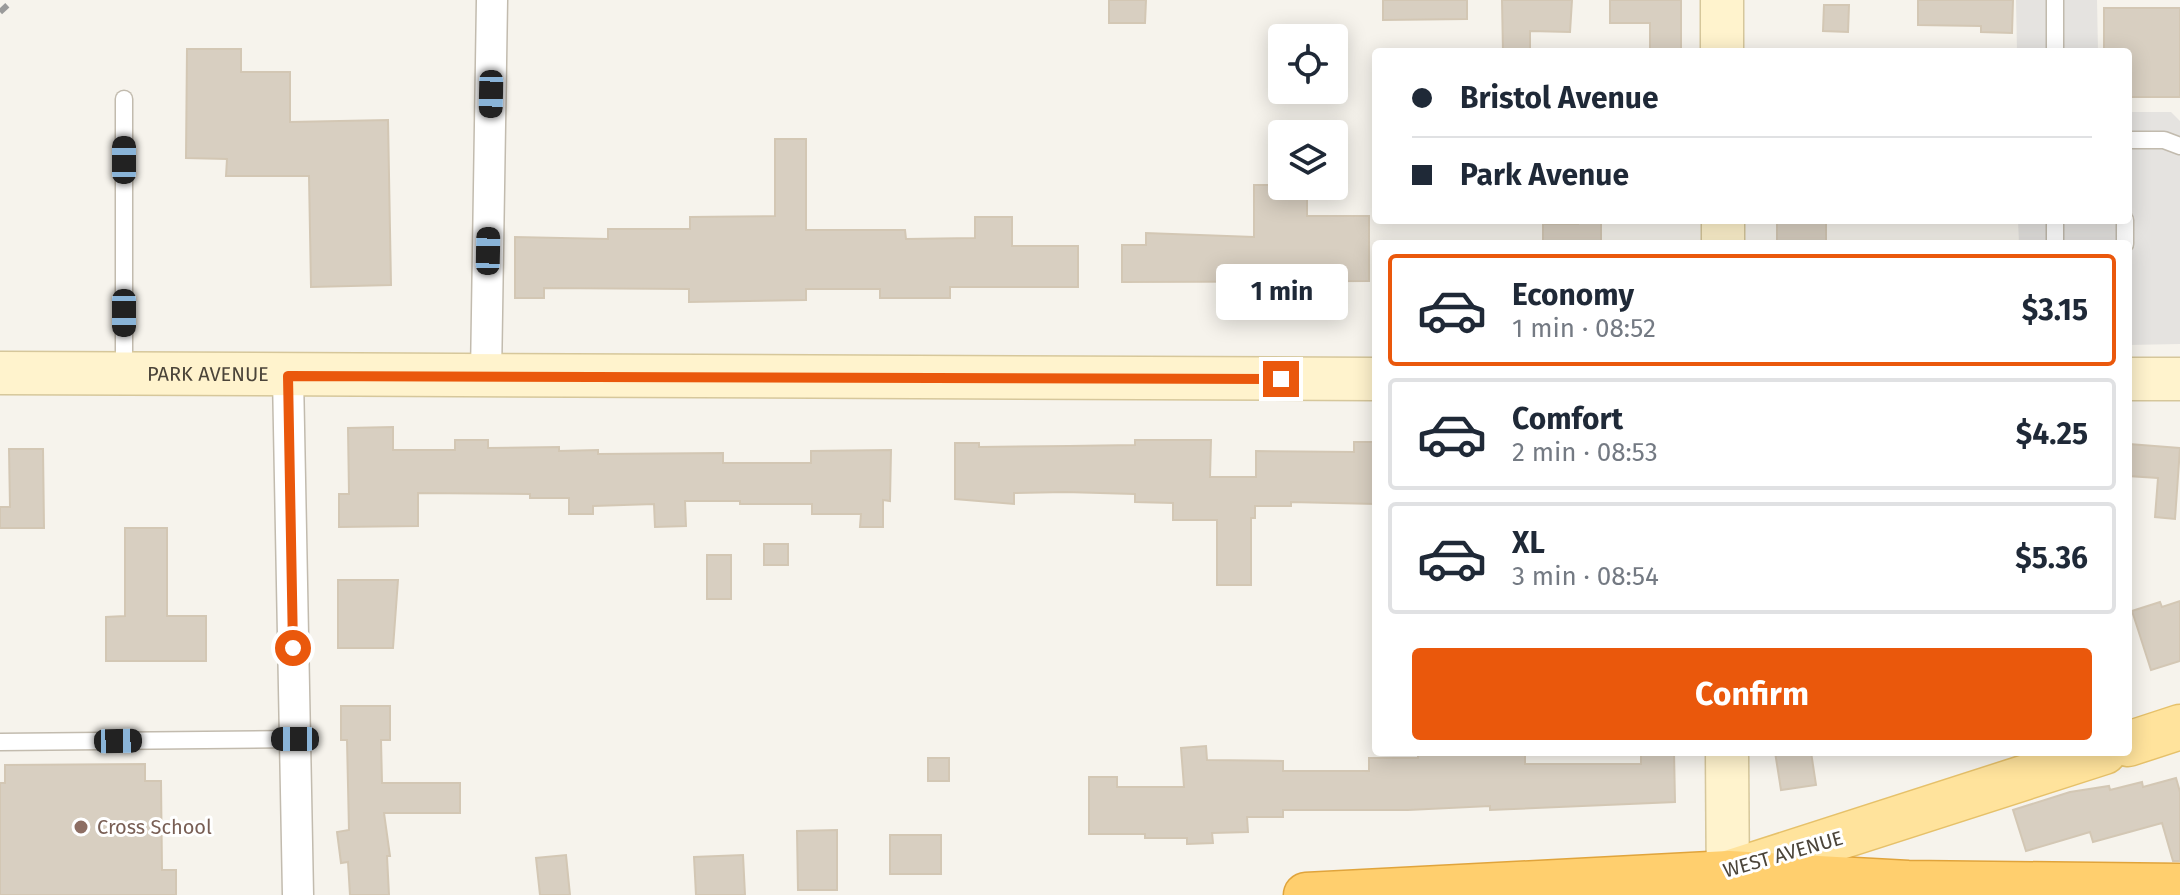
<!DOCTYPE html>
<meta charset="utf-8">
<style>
:root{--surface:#fff;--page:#f2f2f3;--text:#1f2937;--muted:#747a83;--line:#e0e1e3;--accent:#ea580c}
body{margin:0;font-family:"Fira Sans",sans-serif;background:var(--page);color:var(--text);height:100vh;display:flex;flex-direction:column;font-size:30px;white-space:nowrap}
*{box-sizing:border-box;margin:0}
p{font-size:26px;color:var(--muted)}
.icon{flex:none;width:44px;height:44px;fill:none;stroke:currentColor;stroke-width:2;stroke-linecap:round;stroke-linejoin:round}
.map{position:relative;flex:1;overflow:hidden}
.panel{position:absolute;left:1372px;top:240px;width:760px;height:516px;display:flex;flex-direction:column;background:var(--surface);border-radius:8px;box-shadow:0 4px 20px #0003}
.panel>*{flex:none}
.top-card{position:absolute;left:1372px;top:48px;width:760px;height:176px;border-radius:8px;box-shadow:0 4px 20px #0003;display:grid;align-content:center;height:176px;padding:0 40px;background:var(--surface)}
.buttons{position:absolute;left:1268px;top:24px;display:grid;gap:16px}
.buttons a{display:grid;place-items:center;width:80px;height:80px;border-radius:8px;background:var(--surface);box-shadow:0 4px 20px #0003;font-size:40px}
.end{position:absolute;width:36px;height:36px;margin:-18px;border:10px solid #ea580c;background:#fff;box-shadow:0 0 0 4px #fff}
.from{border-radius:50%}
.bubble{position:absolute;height:56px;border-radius:8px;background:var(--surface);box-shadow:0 4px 20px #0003;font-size:26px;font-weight:700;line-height:56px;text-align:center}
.car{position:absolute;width:24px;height:48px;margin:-24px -12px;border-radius:10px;box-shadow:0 0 6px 2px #0007;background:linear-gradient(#222 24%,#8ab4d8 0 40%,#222 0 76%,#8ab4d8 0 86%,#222 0)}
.top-card b{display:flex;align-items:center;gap:28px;height:76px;font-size:30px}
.top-card b+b{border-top:2px solid var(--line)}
.top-card i{width:20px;height:20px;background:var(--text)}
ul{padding:14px 0 0;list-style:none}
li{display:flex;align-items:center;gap:24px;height:112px;margin:0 16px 12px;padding:0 24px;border:4px solid var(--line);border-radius:8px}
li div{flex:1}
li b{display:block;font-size:30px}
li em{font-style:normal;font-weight:700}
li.on{border-color:var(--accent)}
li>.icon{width:72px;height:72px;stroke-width:1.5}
.action{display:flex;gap:16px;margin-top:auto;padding:16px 40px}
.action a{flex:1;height:92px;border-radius:8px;background:var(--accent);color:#fff;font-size:32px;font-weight:700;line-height:92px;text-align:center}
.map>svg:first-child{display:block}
.parking{fill:#e5e3e0}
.building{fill:#d8cfc1;stroke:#d3c7b4;stroke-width:2}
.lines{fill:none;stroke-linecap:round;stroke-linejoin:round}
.lane-casing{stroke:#c2bbae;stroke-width:19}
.street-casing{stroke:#c2bbae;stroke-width:33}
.secondary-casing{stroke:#d6c79b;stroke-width:45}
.primary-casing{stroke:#e6c16a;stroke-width:47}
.highway-casing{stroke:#e0a43c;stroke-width:47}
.lane{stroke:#fff;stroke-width:16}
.street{stroke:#fff;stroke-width:30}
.secondary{stroke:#fff3cd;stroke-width:42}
.primary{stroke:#ffe39c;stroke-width:44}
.highway{stroke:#ffcf6e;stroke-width:44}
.rail{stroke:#9a9a9a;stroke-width:6;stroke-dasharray:10 10;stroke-linecap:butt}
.route{stroke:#ea580c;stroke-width:10}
.education-dot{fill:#8d6e63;stroke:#fff;stroke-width:3}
.labels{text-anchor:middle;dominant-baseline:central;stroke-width:6;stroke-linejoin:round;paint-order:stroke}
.street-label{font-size:20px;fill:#4b4439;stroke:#fff}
.education-label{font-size:20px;fill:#785e54;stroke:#fff;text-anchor:start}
</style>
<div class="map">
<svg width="2180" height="895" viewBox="0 0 2180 895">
<rect width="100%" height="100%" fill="#f6f3ec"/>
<!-- parking -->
<g class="parking">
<path d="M 2016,0 L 2097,0 L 2098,52 L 2017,52 Z"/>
<path d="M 2128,112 L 2171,112 L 2180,121 L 2180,344 L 2128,345 L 2128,244 L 2019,244 L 2018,220 L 2128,220 Z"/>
</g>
<!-- building -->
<g class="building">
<path d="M 1109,0 L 1146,0 L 1145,23 L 1109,23 Z"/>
<path d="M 1383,0 L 1467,0 L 1467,19 L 1383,20 Z"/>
<path d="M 1502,0 L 1572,0 L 1570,32 L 1530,31 L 1530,52 L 1503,52 Z"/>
<path d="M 1610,0 L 1681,0 L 1681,52 L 1650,52 L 1650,23 L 1610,23 Z"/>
<path d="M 1918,0 L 2013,0 L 2012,33 L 1981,32 L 1981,26 L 1918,25 Z"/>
<path d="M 1824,5 L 1849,5 L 1848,32 L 1823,31 Z"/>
<path d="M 2104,8 L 2180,8 L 2180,97 L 2128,97 L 2128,52 L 2104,52 Z"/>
<path d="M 187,49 L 241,49 L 241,72 L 290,72 L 290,122 L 388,120 L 391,285 L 311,287 L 309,176 L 226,176 L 227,159 L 186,158 Z"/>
<path d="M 775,139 L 806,139 L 806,230 L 905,230 L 906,239 L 975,238 L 975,217 L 1012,217 L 1012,246 L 1078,246 L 1078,287 L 950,287 L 950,298 L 880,298 L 880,289 L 806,289 L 806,300 L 689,302 L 689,289 L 544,288 L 544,298 L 515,298 L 515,237 L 608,239 L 608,229 L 690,229 L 690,217 L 775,216 Z"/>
<path d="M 1254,185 L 1280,185 L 1280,199 L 1307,199 L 1307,216 L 1369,216 L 1369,281 L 1122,282 L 1122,245 L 1146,245 L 1146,233 L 1254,237 Z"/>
<path d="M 1578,220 L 1601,220 L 1601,244 L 1543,244 L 1543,224 L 1578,224 Z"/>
<rect x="1777" y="220" width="49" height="24"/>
<path d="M 393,427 L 393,450 L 455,450 L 455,440 L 488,440 L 488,448 L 559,447 L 559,451 L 598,450 L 598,454 L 723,453 L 723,463 L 811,463 L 811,451 L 891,450 L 890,501 L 883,500 L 883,527 L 860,527 L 861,514 L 812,514 L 812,504 L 740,504 L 740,501 L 685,501 L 686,526 L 655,527 L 654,504 L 593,506 L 593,514 L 569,514 L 569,498 L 530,498 L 530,494 L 418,493 L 418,526 L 339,527 L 339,494 L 349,494 L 348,428 Z"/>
<path d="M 1135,440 L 1211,440 L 1210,477 L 1256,477 L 1256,451 L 1354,452 L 1354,442 L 1376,442 L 1376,504 L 1291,502 L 1291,506 L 1255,506 L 1255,518 L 1251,518 L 1251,585 L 1217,585 L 1217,520 L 1173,520 L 1173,503 L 1135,502 L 1135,494 L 1065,492 L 1014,493 L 1014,504 L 955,499 L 955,443 L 979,443 L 979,447 L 1069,446 L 1135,445 Z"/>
<path d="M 2129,444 L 2180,448 L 2175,519 L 2155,517 L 2158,478 L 2128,476 Z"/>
<path d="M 9,449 L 43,449 L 44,528 L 0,528 L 0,507 L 10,507 Z"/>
<path d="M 125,528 L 167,528 L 167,616 L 206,616 L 206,661 L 106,661 L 106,617 L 125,616 Z"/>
<rect x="764" y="544" width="24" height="21"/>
<rect x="707" y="555" width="24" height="44"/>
<path d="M 338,580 L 398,580 L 393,648 L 338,648 Z"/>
<path d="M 2180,601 L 2180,661 L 2151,670 L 2132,611 L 2160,602 L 2162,607 Z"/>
<path d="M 341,706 L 390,706 L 390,740 L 381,740 L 382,783 L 460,783 L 460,813 L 384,813 L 390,856 L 387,856 L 389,895 L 350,895 L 348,862 L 341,863 L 337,832 L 349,830 L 347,740 L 341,740 Z"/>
<path d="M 1206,746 L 1207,760 L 1283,761 L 1283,771 L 1369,771 L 1369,758 L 1418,758 L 1418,752 L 1525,752 L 1525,764 L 1641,764 L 1641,752 L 1674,752 L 1675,802 L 1490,810 L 1490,806 L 1408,810 L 1283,810 L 1283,817 L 1247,817 L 1248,832 L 1212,833 L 1213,843 L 1187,844 L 1187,838 L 1145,838 L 1145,834 L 1089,834 L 1089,777 L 1117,777 L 1117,787 L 1184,787 L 1181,748 Z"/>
<path d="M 1775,752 L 1811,752 L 1816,785 L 1781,790 Z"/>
<rect x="928" y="758" width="21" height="23"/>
<path d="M 145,764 L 145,781 L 161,781 L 162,870 L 176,870 L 176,895 L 0,895 L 0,783 L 5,783 L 5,765 Z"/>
<path d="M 2176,778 L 2180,792 L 2180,861 L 2173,861 L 2162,823 L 2093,842 L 2090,832 L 2026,851 L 2013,810 L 2070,792 L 2109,786 L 2110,790 L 2142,782 L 2143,787 Z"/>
<path d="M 837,830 L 837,890 L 798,890 L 797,831 Z"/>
<rect x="890" y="835" width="51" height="39"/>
<path d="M 566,855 L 570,895 L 540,895 L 536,858 Z"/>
<path d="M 743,855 L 745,895 L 696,895 L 694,857 Z"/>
</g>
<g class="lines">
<!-- lane casing -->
<g class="lane-casing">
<g id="lane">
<path d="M 2055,0 L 2055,52"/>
<path d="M 2128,140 L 2164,140 L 2180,146"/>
<path d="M 2055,220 L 2055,244"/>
<path d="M 2125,244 L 2125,220"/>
<path d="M 124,373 L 124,99"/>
<path d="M 0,742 L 295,739"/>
</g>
</g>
<!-- street casing -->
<g class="street-casing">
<g id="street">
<path d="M 288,376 L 298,895"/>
<path d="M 486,376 L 492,0"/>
</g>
</g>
<!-- secondary casing -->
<g class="secondary-casing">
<g id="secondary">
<path d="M 1722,0 L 1722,52"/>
<path d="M 1723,220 L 1723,244"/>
<path id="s1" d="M 0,373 L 1376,379"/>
<path d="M 2128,379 L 2180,379"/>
<path d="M 1727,752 L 1728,895"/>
</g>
</g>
<!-- primary casing -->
<g class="primary-casing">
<g id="primary">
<path d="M 2128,744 L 2180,727"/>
<path d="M 1731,872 L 2104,752"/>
</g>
</g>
<!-- highway casing -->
<g class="highway-casing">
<path id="highway" d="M 1306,895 L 1729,873 L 1908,883 L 2180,886"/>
</g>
<!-- lane -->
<use href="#lane" class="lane"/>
<!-- street -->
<use href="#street" class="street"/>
<!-- secondary -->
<use href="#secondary" class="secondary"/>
<!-- primary -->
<use href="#primary" class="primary"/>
<!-- highway -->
<use href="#highway" class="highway"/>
<!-- rail -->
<path class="rail" d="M 0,12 L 13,0"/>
</g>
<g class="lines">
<!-- route -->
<path class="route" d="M 293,648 L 288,376 L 1281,379"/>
</g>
<!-- markers -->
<circle class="education-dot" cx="81" cy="827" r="8"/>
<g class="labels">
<!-- street labels -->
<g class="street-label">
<text stroke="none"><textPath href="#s1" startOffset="208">PARK AVENUE</textPath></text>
<text transform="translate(1783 854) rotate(-16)">WEST AVENUE</text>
</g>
<!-- education labels -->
<g class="education-label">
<text x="97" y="827">Cross School</text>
</g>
</g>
</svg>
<div class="buttons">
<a><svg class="icon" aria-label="locate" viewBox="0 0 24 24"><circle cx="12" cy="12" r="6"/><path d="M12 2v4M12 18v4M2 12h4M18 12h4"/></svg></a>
<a><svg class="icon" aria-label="layers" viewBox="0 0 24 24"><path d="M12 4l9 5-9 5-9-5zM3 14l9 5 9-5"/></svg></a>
</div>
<i class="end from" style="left:293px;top:648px"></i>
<i class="end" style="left:1281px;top:379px"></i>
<div class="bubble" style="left:1216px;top:264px;width:132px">1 min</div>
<i class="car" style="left:491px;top:94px;rotate:181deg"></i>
<i class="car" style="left:124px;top:160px;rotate:0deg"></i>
<i class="car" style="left:488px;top:251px;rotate:1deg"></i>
<i class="car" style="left:124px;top:313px;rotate:180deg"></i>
<i class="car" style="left:295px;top:739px;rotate:270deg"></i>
<i class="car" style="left:118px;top:741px;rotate:89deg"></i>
<div class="top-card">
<b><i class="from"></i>Bristol Avenue</b>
<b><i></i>Park Avenue</b>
</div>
<section class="panel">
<ul>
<li class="on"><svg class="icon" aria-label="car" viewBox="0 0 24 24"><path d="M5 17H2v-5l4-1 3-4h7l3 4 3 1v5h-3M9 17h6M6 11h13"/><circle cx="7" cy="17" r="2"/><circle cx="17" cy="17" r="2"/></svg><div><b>Economy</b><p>1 min · 08:52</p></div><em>$3.15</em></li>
<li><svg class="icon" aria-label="car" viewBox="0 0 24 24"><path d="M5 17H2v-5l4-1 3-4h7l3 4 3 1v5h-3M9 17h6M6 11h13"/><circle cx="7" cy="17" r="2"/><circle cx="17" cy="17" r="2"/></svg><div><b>Comfort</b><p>2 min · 08:53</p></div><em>$4.25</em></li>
<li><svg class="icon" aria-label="car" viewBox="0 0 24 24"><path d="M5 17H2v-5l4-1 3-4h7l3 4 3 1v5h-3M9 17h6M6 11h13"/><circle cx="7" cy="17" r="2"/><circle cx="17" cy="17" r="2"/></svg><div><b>XL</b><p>3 min · 08:54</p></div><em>$5.36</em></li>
</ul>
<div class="action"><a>Confirm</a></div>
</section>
</div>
